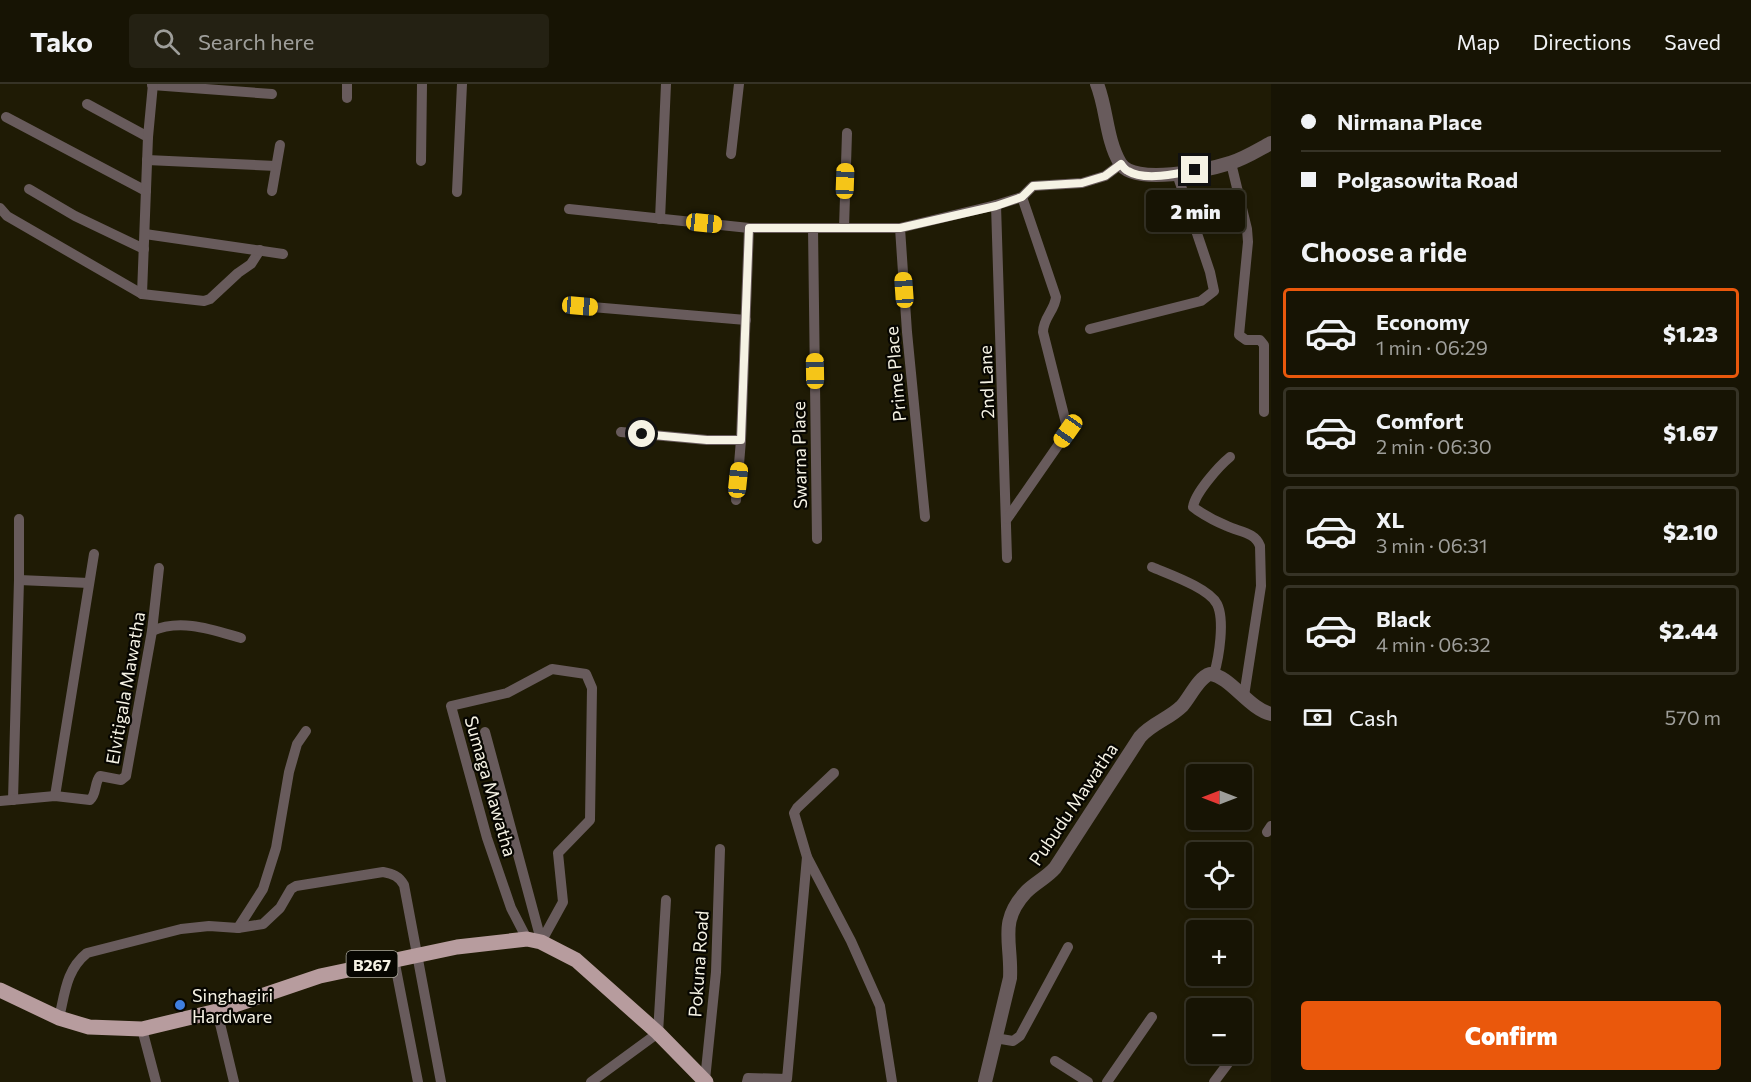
<!DOCTYPE html>
<meta charset="utf-8">
<style>
:root{--surface:#171404;--page:#242113;--text:#f1f3f6;--muted:#9e9e9a;--line:#363326;--accent:#ea580c}
body{margin:0;font-family:Commissioner,sans-serif;background:var(--page);color:var(--text);height:100vh;display:flex;flex-direction:column;font-size:22px;white-space:nowrap}
*{box-sizing:border-box;margin:0}
p{font-size:20px;color:var(--muted)}
.icon{flex:none;width:33px;height:33px;fill:none;stroke:currentColor;stroke-width:2;stroke-linecap:round;stroke-linejoin:round}
.map{position:relative;flex:1;overflow:hidden}
.sheet{display:flex;flex-direction:column;background:var(--surface);width:480px}
.sheet>*{flex:none}
.banner{display:grid;align-content:center;height:132px;padding:0 30px;background:var(--surface)}
.needle{width:39px;rotate:270deg}
.fabs{position:absolute;left:1186px;top:680px;display:grid;gap:12px}
.fabs a{display:grid;place-items:center;width:66px;height:66px;border-radius:6px;background:var(--surface);box-shadow:0 3px 9px #0003,0 0 0 2px var(--line);font-size:30px}
.end{position:absolute;width:27px;height:27px;margin:-14px;border:8px solid #f5f2e4;background:#111;box-shadow:0 0 0 3px #111}
.from{border-radius:50%}
.bubble{position:absolute;height:42px;border-radius:6px;background:var(--surface);box-shadow:0 3px 9px #0003,0 0 0 2px var(--line);font-size:20px;font-weight:800;line-height:42px;text-align:center}
.car{position:absolute;width:18px;height:36px;margin:-18px -9px;border-radius:8px;box-shadow:0 0 4px 2px #0007;background:linear-gradient(#f5c518 24%,#345 0 40%,#f5c518 0 76%,#345 0 86%,#f5c518 0)}
.banner b{display:flex;align-items:center;gap:21px;height:57px;font-size:22px}
.banner b+b{border-top:2px solid var(--line)}
.banner i{width:15px;height:15px;background:var(--text)}
ul{padding:0;list-style:none}
li{display:flex;align-items:center;gap:18px;height:90px;margin:0 12px 9px;padding:0 18px;border:3px solid var(--line);border-radius:6px}
li div{flex:1}
li b{display:block;font-size:22px}
li em{font-style:normal;font-weight:800}
li.on{border-color:var(--accent)}
li>.icon{width:54px;height:54px;stroke-width:1.5}
h2{padding:0 30px;font-size:27px;line-height:72px}
.pay{display:flex;align-items:center;gap:15px;height:66px;padding:0 30px;font-size:22px}
.pay p{margin-inline-start:auto}
.button{display:flex;gap:12px;margin-top:auto;padding:12px 30px}
.button a{flex:1;height:69px;border-radius:6px;background:var(--accent);color:#fff;font-size:24px;font-weight:800;line-height:69px;text-align:center}
header{display:flex;align-items:center;gap:36px;box-sizing:border-box;height:84px;padding:0 30px;background:var(--surface);border-bottom:2px solid var(--line)}
header strong{font-size:28px}
nav{display:flex;gap:33px;margin-inline-start:auto;font-size:21px}
.search{width:420px;height:54px;background:var(--page);display:flex;align-items:center;gap:15px;box-sizing:border-box;padding:0 21px;border-radius:6px;color:var(--muted);font-size:22px}
main{display:flex;flex:1;min-height:0}
.map>svg:first-child{display:block}
.lines{fill:none;stroke-linecap:round;stroke-linejoin:round}
.minor{stroke:#685b5c;stroke-width:10}
.tertiary{stroke:#685b5c;stroke-width:14}
.primary{stroke:#b79c9e;stroke-width:15}
.route{stroke:#f5f2e4;stroke-width:8}
.shop-dot{fill:#3f7fe0;stroke:#070601;stroke-width:2}
.labels{text-anchor:middle;dominant-baseline:central;stroke-width:4.5;stroke-linejoin:round;paint-order:stroke}
.shield{fill:#070601;stroke:#aeaba0;stroke-width:1.5}
.shield-label{font-size:16px;font-weight:bold;fill:#f5f2e4}
.street-label{font-size:18px;fill:#f5f2e4;stroke:#070601}
.poi-label{font-size:18px;fill:#f5f2e4;stroke:#070601;text-anchor:start}
</style>
<header>
<strong>Tako</strong>
<div class="search"><svg class="icon" aria-label="search" viewBox="0 0 24 24"><circle cx="10" cy="10" r="6"/><path d="M15 15l6 6"/></svg>Search here</div>
<nav><a>Map</a><a>Directions</a><a>Saved</a></nav>
</header>
<main>
<div class="map">
<svg width="1271" height="998" viewBox="0 0 1271 998">
<rect width="100%" height="100%" fill="#1f1b05"/>
<g class="lines">
<!-- minor -->
<g class="minor">
<path d="M 347,0 L 347,14"/>
<path d="M 152,1 L 272,10"/>
<path d="M 87,20 L 148,53"/>
<path d="M 6,33 L 146,107"/>
<path d="M 731,70 L 739,0"/>
<path d="M 147,76 L 276,82"/>
<path d="M 421,77 L 422,0"/>
<path d="M 1231,79 L 1247,145 L 1248,158 L 1239,251 L 1246,256 L 1260,256 L 1264,261 L 1264,328"/>
<path d="M 29,105 L 75,132 L 144,165"/>
<path d="M 272,107 L 280,61"/>
<path d="M 457,108 L 462,0"/>
<path d="M 996,121 L 1007,474"/>
<path d="M 0,124 L 7,132 L 142,210 L 204,217 L 210,215 L 238,189 L 251,180 L 260,166"/>
<path d="M 569,125 L 749,144 L 900,144 L 996,121 L 1022,113 L 1033,102 L 1082,99 L 1105,92 L 1121,80"/>
<path d="M 660,135 L 666,0"/>
<path d="M 813,144 L 817,455"/>
<path d="M 844,144 L 847,49"/>
<path d="M 900,144 L 907,248 L 925,433"/>
<path d="M 145,150 L 283,170"/>
<path d="M 142,210 L 148,53 L 153,0"/>
<path d="M 580,222 L 746,236"/>
<path d="M 1090,245 L 1201,217 L 1214,207 L 1210,188 L 1177,90"/>
<path d="M 621,348 L 707,356 L 741,356 L 749,144"/>
<path d="M 1230,373 C 1219,382 1195,409 1193,423 L 1197,426 C 1206,432 1217,438 1227,442 C 1239,448 1255,448 1260,462 L 1261,502 L 1244,612"/>
<path d="M 736,416 L 741,356"/>
<path d="M 1007,435 L 1068,347 L 1043,248 C 1043,234 1055,226 1056,213 L 1022,113"/>
<path d="M 1152,483 C 1168,490 1209,504 1217,520 C 1225,536 1219,573 1214,590"/>
<path d="M 19,496 L 89,499"/>
<path d="M 152,547 C 181,534 213,546 241,554"/>
<path d="M 485,648 L 541,856"/>
<path d="M 834,689 L 797,724 L 794,729 L 807,773 L 851,857 L 880,922 L 892,998"/>
<path d="M 55,712 L 94,470"/>
<path d="M 13,716 L 19,496 L 19,435"/>
<path d="M 0,717 L 55,712 L 90,716 C 97,710 94,699 100,692 L 121,696 L 126,692 L 152,547 L 159,484"/>
<path d="M 1267,748 L 1271,742"/>
<path d="M 238,844 L 263,805 L 276,764 L 289,688 L 297,660 L 306,647"/>
<path d="M 527,855 L 511,824 L 487,754 L 451,622 L 507,609 L 552,585 L 586,590 L 592,604 L 590,736 L 558,769 L 563,818 L 541,858"/>
<path d="M 394,875 L 418,998"/>
<path d="M 217,927 L 234,998"/>
<path d="M 59,934 C 65,909 66,886 87,869 L 181,845 L 209,842 L 238,844 L 263,840 L 280,824 L 291,805 L 296,802 L 383,788 C 393,790 399,792 404,801 L 441,998"/>
<path d="M 142,945 L 156,998"/>
<path d="M 995,954 L 1013,957 L 1020,952 L 1068,863"/>
<path d="M 1055,977 L 1088,998"/>
<path d="M 705,996 L 716,888 L 720,765"/>
<path d="M 591,998 L 658,949 L 666,816"/>
<path d="M 747,998 L 748,994 L 787,995 L 807,773"/>
<path d="M 1107,998 L 1152,933"/>
<path d="M 1214,998 L 1229,978"/>
</g>
<!-- tertiary -->
<g class="tertiary">
<path d="M 1097,0 C 1107,25 1106,55 1120,79 C 1133,102 1208,86 1230,79 C 1244,75 1258,66 1271,59"/>
<path d="M 985,998 L 1010,894 C 1012,858 998,838 1026,808 C 1035,799 1046,794 1055,784 L 1140,653 C 1152,639 1169,635 1182,622 C 1190,613 1199,593 1210,590 C 1230,592 1249,625 1271,630"/>
</g>
<!-- primary -->
<path class="primary" d="M 0,906 L 59,934 L 89,943 L 142,945 L 217,927 L 320,892 L 457,863 L 527,855 L 541,858 L 576,876 L 658,949 L 706,998"/>
</g>
<g class="lines">
<!-- route -->
<path class="route" d="M 642,350 L 707,356 L 741,356 L 749,144 L 900,144 L 996,122 L 1022,113 L 1033,102 L 1082,99 L 1105,92 L 1121,80 C 1123,83 1125,86 1128,87 C 1144,97 1177,90 1195,86"/>
</g>
<!-- markers -->
<circle class="shop-dot" cx="180" cy="921" r="6"/>
<g class="labels">
<!-- shield labels -->
<rect class="shield" x="346.5" y="867" width="51" height="26" rx="4.5"/>
<g class="shield-label">
<text x="372" y="880">B267</text>
</g>
<!-- street labels -->
<g class="street-label">
<text transform="translate(895 290) rotate(-95)">Prime Place</text>
<text transform="translate(986 298) rotate(-92)">2nd Lane</text>
<text transform="translate(799 371) rotate(-91)">Swarna Place</text>
<text transform="translate(125 604) rotate(-80)">Elvitigala Mawatha</text>
<text transform="translate(491 702) rotate(74)">Sumaga Mawatha</text>
<text transform="translate(1073 720) rotate(-56)">Pubudu Mawatha</text>
<text transform="translate(698 880) rotate(-86)">Pokuna Road</text>
</g>
<!-- poi labels -->
<g class="poi-label">
<text x="192" y="911">Singhagiri<tspan x="192" dy="21">Hardware</tspan></text>
</g>
</g>
</svg>
<div class="fabs">
<a><svg class="needle" viewBox="-14 -14 28 28"><path d="M0-13l5 13h-10z" fill="#e53935"/><path d="M0 13l5-13h-10z" fill="#9e9e9a"/></svg></a>
<a><svg class="icon" aria-label="locate" viewBox="0 0 24 24"><circle cx="12" cy="12" r="6"/><path d="M12 2v4M12 18v4M2 12h4M18 12h4"/></svg></a>
<a>+</a>
<a>−</a>
</div>
<i class="end from" style="left:642px;top:350px"></i>
<i class="end" style="left:1195px;top:86px"></i>
<div class="bubble" style="left:1146px;top:106px;width:99px">2 min</div>
<i class="car" style="left:845px;top:97px;rotate:2deg"></i>
<i class="car" style="left:704px;top:139px;rotate:96deg"></i>
<i class="car" style="left:904px;top:206px;rotate:356deg"></i>
<i class="car" style="left:580px;top:222px;rotate:95deg"></i>
<i class="car" style="left:815px;top:287px;rotate:359deg"></i>
<i class="car" style="left:1068px;top:347px;rotate:215deg"></i>
<i class="car" style="left:738px;top:396px;rotate:6deg"></i>
</div>
<section class="sheet">
<div class="banner">
<b><i class="from"></i>Nirmana Place</b>
<b><i></i>Polgasowita Road</b>
</div>
<h2>Choose a ride</h2>
<ul>
<li class="on"><svg class="icon" aria-label="car" viewBox="0 0 24 24"><path d="M5 17H2v-5l4-1 3-4h7l3 4 3 1v5h-3M9 17h6M6 11h13"/><circle cx="7" cy="17" r="2"/><circle cx="17" cy="17" r="2"/></svg><div><b>Economy</b><p>1 min · 06:29</p></div><em>$1.23</em></li>
<li><svg class="icon" aria-label="car" viewBox="0 0 24 24"><path d="M5 17H2v-5l4-1 3-4h7l3 4 3 1v5h-3M9 17h6M6 11h13"/><circle cx="7" cy="17" r="2"/><circle cx="17" cy="17" r="2"/></svg><div><b>Comfort</b><p>2 min · 06:30</p></div><em>$1.67</em></li>
<li><svg class="icon" aria-label="car" viewBox="0 0 24 24"><path d="M5 17H2v-5l4-1 3-4h7l3 4 3 1v5h-3M9 17h6M6 11h13"/><circle cx="7" cy="17" r="2"/><circle cx="17" cy="17" r="2"/></svg><div><b>XL</b><p>3 min · 06:31</p></div><em>$2.10</em></li>
<li><svg class="icon" aria-label="car" viewBox="0 0 24 24"><path d="M5 17H2v-5l4-1 3-4h7l3 4 3 1v5h-3M9 17h6M6 11h13"/><circle cx="7" cy="17" r="2"/><circle cx="17" cy="17" r="2"/></svg><div><b>Black</b><p>4 min · 06:32</p></div><em>$2.44</em></li>
</ul>
<div class="pay"><svg class="icon" aria-label="cash" viewBox="0 0 24 24"><path d="M3 7h18v10H3z"/><circle cx="12" cy="12" r="2"/></svg>Cash<p>570 m</p></div>
<div class="button"><a>Confirm</a></div>
</section>
</main>
